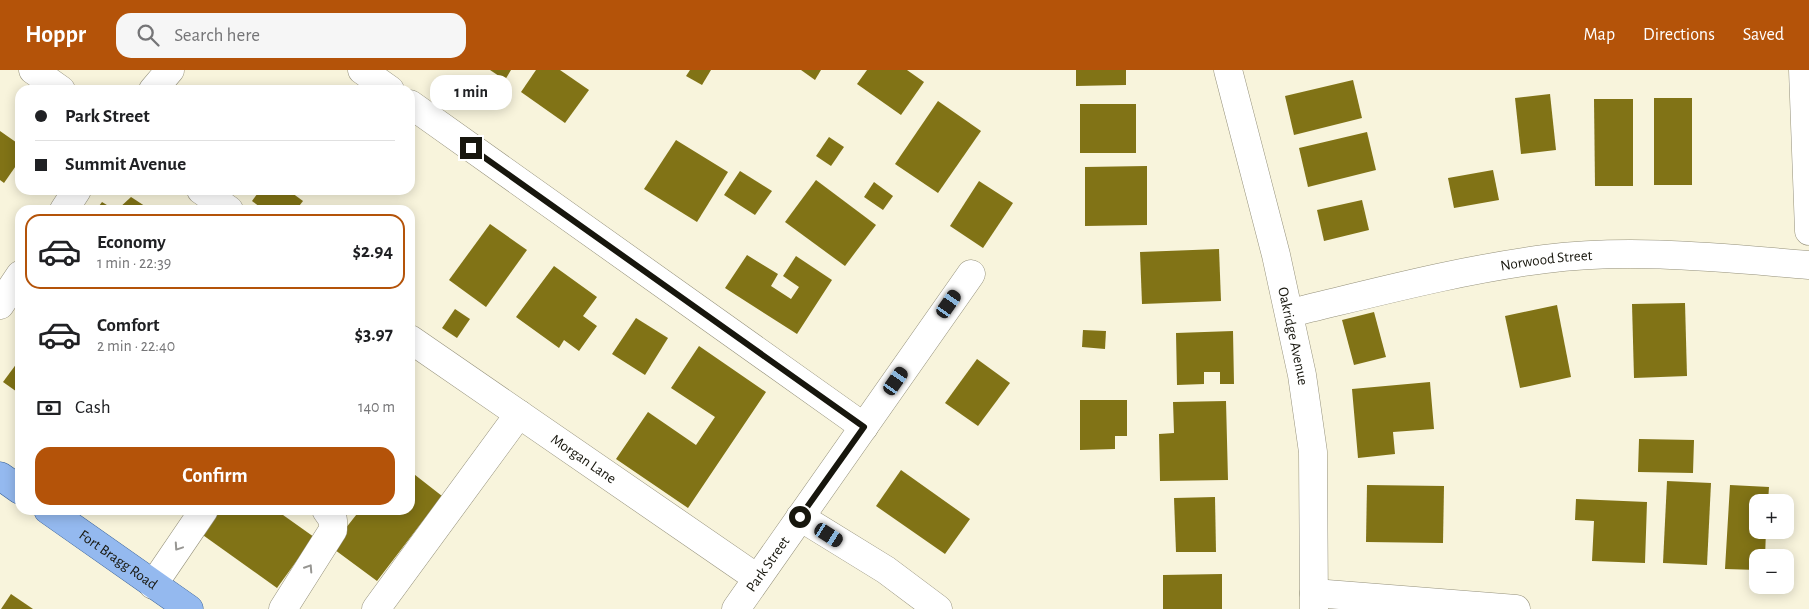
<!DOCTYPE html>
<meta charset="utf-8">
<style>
:root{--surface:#fff;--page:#f6f6f6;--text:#202124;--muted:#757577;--line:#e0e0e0;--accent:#b45309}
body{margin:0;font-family:"Alegreya Sans",sans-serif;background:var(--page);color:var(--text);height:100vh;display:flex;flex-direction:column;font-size:19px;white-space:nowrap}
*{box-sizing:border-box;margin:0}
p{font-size:16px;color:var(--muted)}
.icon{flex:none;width:28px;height:28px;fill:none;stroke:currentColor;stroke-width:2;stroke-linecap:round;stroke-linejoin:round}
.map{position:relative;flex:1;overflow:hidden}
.sheet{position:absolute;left:15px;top:135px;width:400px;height:310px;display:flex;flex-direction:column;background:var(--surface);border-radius:15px;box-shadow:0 2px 12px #0003}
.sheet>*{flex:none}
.hud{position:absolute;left:15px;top:15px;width:400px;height:110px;border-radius:15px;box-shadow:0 2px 12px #0003;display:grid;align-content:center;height:110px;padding:0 20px;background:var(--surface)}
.fabs{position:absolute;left:1749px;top:424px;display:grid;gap:10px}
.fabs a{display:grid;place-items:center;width:45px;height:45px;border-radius:10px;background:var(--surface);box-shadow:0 2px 12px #0003;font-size:25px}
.end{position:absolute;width:22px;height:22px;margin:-11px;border:6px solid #17160d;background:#fff;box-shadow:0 0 0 2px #fff}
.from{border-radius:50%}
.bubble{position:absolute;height:35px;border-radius:15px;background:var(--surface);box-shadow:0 2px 12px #0003;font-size:16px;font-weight:600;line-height:35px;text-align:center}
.car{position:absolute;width:15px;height:30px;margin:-15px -8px;border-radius:6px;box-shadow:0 0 4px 1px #0007;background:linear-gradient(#222 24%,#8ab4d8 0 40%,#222 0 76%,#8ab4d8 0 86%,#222 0)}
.hud b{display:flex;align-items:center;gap:18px;height:48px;font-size:19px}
.hud b+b{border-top:1px solid var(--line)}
.hud i{width:12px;height:12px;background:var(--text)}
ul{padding:9px 0 0;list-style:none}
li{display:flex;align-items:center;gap:15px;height:75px;margin:0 10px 8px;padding:0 10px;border:2px solid transparent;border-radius:15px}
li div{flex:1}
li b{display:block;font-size:19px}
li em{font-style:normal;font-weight:600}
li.selected{border-color:var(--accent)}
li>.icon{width:45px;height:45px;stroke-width:1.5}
.pay{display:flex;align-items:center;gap:12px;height:55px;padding:0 20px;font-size:19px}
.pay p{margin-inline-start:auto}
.action{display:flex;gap:10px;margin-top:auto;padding:10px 20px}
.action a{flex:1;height:58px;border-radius:15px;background:var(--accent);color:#fff;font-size:20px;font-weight:600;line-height:58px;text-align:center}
header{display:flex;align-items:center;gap:30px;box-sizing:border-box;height:70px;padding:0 25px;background:var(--accent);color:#fff}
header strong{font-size:24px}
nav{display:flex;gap:28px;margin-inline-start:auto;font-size:18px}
.search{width:350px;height:45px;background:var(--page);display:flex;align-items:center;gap:12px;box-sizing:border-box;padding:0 18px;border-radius:15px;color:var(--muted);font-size:19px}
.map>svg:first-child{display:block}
.building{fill:#817316}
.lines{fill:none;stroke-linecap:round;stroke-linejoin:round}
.minor-casing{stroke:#95917b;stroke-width:29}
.major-casing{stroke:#3a6299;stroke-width:29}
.minor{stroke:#fff;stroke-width:28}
.major{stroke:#94b9ef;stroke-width:28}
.oneway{stroke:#979692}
.route{stroke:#17160d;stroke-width:6}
.labels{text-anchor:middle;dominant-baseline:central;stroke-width:4;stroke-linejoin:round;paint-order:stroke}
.street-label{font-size:15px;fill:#17160d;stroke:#fff}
</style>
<header>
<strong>Hoppr</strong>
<div class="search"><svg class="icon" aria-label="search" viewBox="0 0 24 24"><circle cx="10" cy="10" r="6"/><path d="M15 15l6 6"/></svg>Search here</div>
<nav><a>Map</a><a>Directions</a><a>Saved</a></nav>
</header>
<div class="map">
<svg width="1809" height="539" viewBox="0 0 1809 539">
<rect width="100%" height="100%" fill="#f8f4dc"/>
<!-- building -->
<g class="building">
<path d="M 490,0 L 511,0 L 505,10 Z"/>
<path d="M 536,0 L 560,0 L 589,20 L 565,53 L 521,22 Z"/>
<path d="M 690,0 L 711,0 L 702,15 L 686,6 Z"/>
<path d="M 801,0 L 821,0 L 815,10 Z"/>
<path d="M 867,0 L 907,0 L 924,12 L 901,45 L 857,14 Z"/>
<path d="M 1076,0 L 1126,0 L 1126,15 L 1076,16 Z"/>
<path d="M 1353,10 L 1362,48 L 1294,65 L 1285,26 Z"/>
<path d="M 1550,24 L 1556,80 L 1521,84 L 1515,28 Z"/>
<rect x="1654" y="28" width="38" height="87"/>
<path d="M 1594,29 L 1633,29 L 1633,116 L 1595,116 Z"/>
<path d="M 938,31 L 981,61 L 938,123 L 895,94 Z"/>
<rect x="1080" y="34" width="56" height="49"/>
<path d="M 0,61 L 20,75 L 20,90 L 4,113 L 0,110 Z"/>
<path d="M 1367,62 L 1376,100 L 1308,117 L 1299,78 Z"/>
<path d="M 829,67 L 844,77 L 831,96 L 816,86 Z"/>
<path d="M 676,70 L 728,102 L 697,152 L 644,119 Z"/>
<path d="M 1147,96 L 1147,155 L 1085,156 L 1085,97 Z"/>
<path d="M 1493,100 L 1499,130 L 1454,138 L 1448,108 Z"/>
<path d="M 740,101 L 772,121 L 755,145 L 724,125 Z"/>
<path d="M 816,110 L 876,155 L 845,196 L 785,152 Z"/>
<path d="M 979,111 L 1013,133 L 983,178 L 950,156 Z"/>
<path d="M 874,112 L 893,126 L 883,140 L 864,127 Z"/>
<path d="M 260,120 L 288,120 L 303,131 L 296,140 L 264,140 L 252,131 Z"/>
<path d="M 131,127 L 151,140 L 117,140 Z"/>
<path d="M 1362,130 L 1369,160 L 1324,171 L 1317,140 Z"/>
<path d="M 102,132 L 115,140 L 96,140 Z"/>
<path d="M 490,154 L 527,180 L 486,237 L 449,210 Z"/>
<path d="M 1219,179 L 1221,231 L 1142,234 L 1140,182 Z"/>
<path d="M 747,185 L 778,204 L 771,216 L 791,229 L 799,217 L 783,206 L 796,186 L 832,210 L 797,264 L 725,218 Z"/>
<path d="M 554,196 L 597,227 L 583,246 L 597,256 L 579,281 L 564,270 L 559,278 L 516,247 Z"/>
<path d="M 1685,233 L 1687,306 L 1634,308 L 1632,234 Z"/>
<path d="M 1557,235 L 1571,307 L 1520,318 L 1505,246 Z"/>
<path d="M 455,239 L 470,249 L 457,268 L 442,258 Z"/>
<path d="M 1374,242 L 1386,287 L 1354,295 L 1342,250 Z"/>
<path d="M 636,248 L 668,268 L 645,305 L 612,284 Z"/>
<path d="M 1083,260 L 1106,261 L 1105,279 L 1082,277 Z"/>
<path d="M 1233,261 L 1234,314 L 1220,314 L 1220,302 L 1204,302 L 1204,314 L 1177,315 L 1176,263 Z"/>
<path d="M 699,276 L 766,322 L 688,438 L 616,389 L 648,342 L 696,375 L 715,347 L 671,318 Z"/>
<path d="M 20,289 L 20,324 L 3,312 Z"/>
<path d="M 977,289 L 1010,313 L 978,356 L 945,333 Z"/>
<path d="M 1430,312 L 1434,359 L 1393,362 L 1395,384 L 1358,388 L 1352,319 Z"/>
<path d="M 1080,330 L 1127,330 L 1127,366 L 1115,366 L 1115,379 L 1080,380 Z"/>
<path d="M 1226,331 L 1228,410 L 1160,411 L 1159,364 L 1174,363 L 1173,332 Z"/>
<path d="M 1639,369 L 1694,370 L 1693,403 L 1638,402 Z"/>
<path d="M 901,400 L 970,449 L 945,484 L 876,436 Z"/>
<path d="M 410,401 L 442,426 L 377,511 L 331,477 L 360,440 L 410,440 Z"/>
<path d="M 1667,411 L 1711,413 L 1707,495 L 1663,493 Z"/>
<path d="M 1367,415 L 1444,416 L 1443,473 L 1366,472 Z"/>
<path d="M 1730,415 L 1769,417 L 1768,432 L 1758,432 L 1758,460 L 1766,460 L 1765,488 L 1758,488 L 1758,500 L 1725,499 Z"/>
<path d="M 1215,427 L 1216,482 L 1176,482 L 1174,428 Z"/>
<path d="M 1576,429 L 1647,432 L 1645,493 L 1592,491 L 1594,451 L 1575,450 Z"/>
<path d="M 207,440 L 276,440 L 314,467 L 277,518 L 193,458 Z"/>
<path d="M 1222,504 L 1222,539 L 1163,539 L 1163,505 Z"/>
<path d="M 11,524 L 33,539 L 1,539 Z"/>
</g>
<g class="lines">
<!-- minor casing -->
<g class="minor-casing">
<g id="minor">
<path d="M 33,0 L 61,20"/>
<path d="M 362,0 L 390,20"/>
<path id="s1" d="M 1228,0 L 1276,185 L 1302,305 L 1313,382 L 1314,539"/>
<path d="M 1803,0 L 1809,161"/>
<path d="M 153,20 L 170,0"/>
<path d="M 410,34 L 864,357"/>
<path d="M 201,120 L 229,140"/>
<path d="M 64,140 L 77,120"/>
<path d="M 0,235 L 20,205"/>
<path id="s2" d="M 1290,243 C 1374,223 1459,200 1545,189 C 1633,178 1721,188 1809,195"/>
<path id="s3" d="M 410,269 L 757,508"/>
<path d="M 800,447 L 886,500 L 938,539"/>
<path d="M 153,515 L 204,440"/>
<path d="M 1314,523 L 1516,539"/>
<path d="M 283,539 L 333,460 L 333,450 L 326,440"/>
<path d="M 376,539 L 519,344"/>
<path id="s4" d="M 736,539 L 971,204"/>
</g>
</g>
<!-- major casing -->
<g class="major-casing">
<g id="major">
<path d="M 0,406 L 20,420"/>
<path id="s5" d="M 48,440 L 189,539"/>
</g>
</g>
<!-- minor -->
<use href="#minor" class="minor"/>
<!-- major -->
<use href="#major" class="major"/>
</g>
<!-- one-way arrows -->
<defs><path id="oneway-chevron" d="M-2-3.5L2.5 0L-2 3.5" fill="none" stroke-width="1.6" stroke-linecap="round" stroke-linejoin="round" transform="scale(1.25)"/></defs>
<g class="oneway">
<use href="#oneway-chevron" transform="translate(178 477) rotate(124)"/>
<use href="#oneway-chevron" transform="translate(309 498) rotate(-57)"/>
</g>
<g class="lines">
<!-- route -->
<path class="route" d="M 471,78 L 864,357 L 800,447"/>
</g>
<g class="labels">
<!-- street labels -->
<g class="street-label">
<text stroke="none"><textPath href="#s2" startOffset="262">Norwood Street</textPath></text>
<text stroke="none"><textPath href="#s1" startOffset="274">Oakridge Avenue</textPath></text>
<text stroke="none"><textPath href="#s3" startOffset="211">Morgan Lane</textPath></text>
<text stroke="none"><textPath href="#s5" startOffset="86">Fort Bragg Road</textPath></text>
<text stroke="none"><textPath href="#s4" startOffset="55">Park Street</textPath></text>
</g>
</g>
</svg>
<div class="fabs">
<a>+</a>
<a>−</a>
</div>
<i class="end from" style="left:800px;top:447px"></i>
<i class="end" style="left:471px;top:78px"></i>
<div class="bubble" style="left:430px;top:5px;width:82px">1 min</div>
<i class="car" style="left:949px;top:234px;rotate:35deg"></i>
<i class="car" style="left:896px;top:311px;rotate:35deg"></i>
<i class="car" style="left:829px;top:465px;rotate:122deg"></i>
<div class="hud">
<b><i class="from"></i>Park Street</b>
<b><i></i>Summit Avenue</b>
</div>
<section class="sheet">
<ul>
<li class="selected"><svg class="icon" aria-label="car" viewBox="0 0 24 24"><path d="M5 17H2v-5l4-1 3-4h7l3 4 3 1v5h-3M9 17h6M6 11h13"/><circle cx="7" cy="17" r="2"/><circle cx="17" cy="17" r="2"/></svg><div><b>Economy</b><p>1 min · 22:39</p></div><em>$2.94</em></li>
<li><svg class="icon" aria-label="car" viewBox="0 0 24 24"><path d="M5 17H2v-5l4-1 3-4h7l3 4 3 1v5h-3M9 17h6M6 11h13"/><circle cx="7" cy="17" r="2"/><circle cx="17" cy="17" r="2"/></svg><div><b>Comfort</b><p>2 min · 22:40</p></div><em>$3.97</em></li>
</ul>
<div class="pay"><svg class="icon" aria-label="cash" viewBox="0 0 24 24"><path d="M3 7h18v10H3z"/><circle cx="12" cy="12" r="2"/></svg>Cash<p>140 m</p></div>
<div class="action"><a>Confirm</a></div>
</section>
</div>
